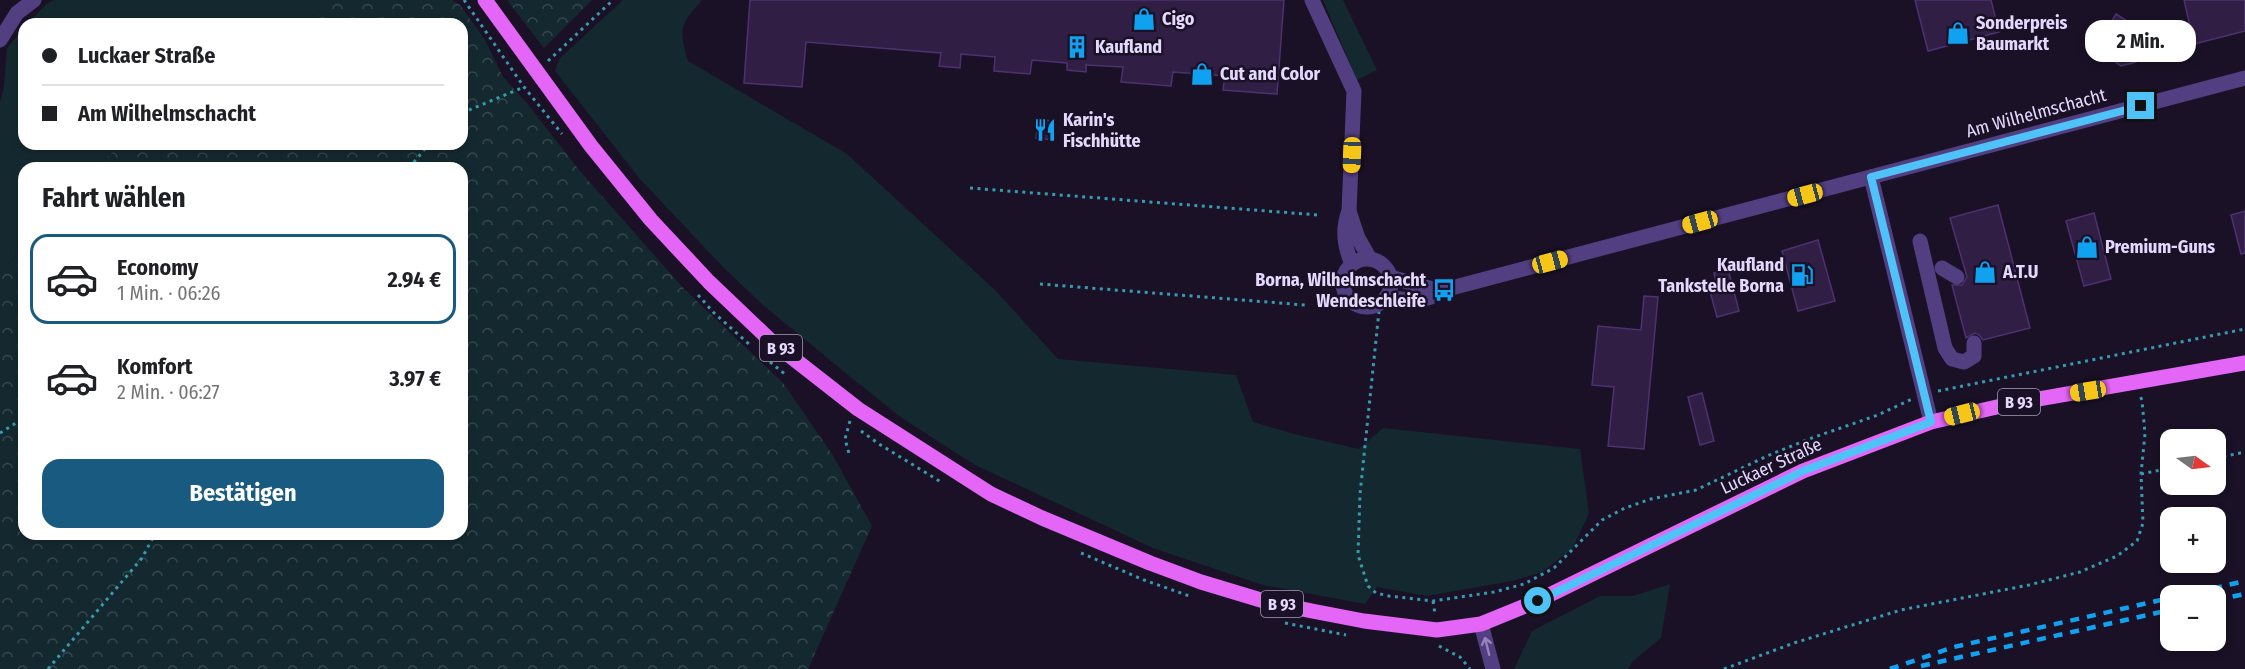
<!DOCTYPE html>
<html lang="de">
<meta charset="utf-8">
<style>
:root{--surface:#fff;--page:#f6f6f6;--text:#202124;--muted:#757577;--line:#e0e0e0;--accent:#195b80}
body{margin:0;font-family:"Fira Sans Condensed",sans-serif;background:var(--page);color:var(--text);height:100vh;display:flex;flex-direction:column;font-size:22px;white-space:nowrap}
*{box-sizing:border-box;margin:0}
p{font-size:20px;color:var(--muted)}
.icon{flex:none;width:33px;height:33px;fill:none;stroke:currentColor;stroke-width:2;stroke-linecap:round;stroke-linejoin:round}
.map{position:relative;flex:1;overflow:hidden}
.details{position:absolute;left:18px;top:162px;width:450px;height:378px;display:flex;flex-direction:column;background:var(--surface);border-radius:18px;box-shadow:0 3px 9px #0003}
.details>*{flex:none}
.top-card{position:absolute;left:18px;top:18px;width:450px;height:132px;border-radius:18px;box-shadow:0 3px 9px #0003;display:grid;align-content:center;height:132px;padding:0 24px;background:var(--surface)}
.needle{width:39px;rotate:104deg}
.controls{position:absolute;left:2160px;top:429px;display:grid;gap:12px}
.controls a{display:grid;place-items:center;width:66px;height:66px;border-radius:12px;background:var(--surface);box-shadow:0 3px 9px #0003;font-size:30px}
.end{position:absolute;width:27px;height:27px;margin:-14px;border:8px solid #4fc3f7;background:#111;box-shadow:0 0 0 3px #111}
.from{border-radius:50%}
.bubble{position:absolute;height:42px;border-radius:18px;background:var(--surface);box-shadow:0 3px 9px #0003;font-size:20px;font-weight:700;line-height:42px;text-align:center}
.car{position:absolute;width:18px;height:36px;margin:-18px -9px;border-radius:8px;box-shadow:0 0 4px 2px #0007;background:linear-gradient(#f5c518 24%,#345 0 40%,#f5c518 0 76%,#345 0 86%,#f5c518 0)}
.top-card b{display:flex;align-items:center;gap:21px;height:57px;font-size:22px}
.top-card b+b{border-top:2px solid var(--line)}
.top-card i{width:15px;height:15px;background:var(--text)}
ul{padding:0;list-style:none}
li{display:flex;align-items:center;gap:18px;height:90px;margin:0 12px 9px;padding:0 12px;border:3px solid transparent;border-radius:18px}
li div{flex:1}
li b{display:block;font-size:22px}
li em{font-style:normal;font-weight:700}
li.current{border-color:var(--accent)}
li>.icon{width:54px;height:54px;stroke-width:1.5}
h2{padding:0 24px;font-size:27px;line-height:72px}
.primary-button{display:flex;gap:12px;margin-top:auto;padding:12px 24px}
.primary-button a{flex:1;height:69px;border-radius:18px;background:var(--accent);color:#fff;font-size:24px;font-weight:700;line-height:69px;text-align:center}
.map>svg:first-child{display:block}
.grass{fill:#14292f}
.forest{fill:url(#forest-crowns)}
.building{fill:#301e45;stroke:#4d3170;stroke-width:1.5}
.lines{fill:none;stroke-linecap:round;stroke-linejoin:round}
.path{stroke:#379ab1;stroke-width:3;stroke-dasharray:3 4.5;stroke-linecap:butt}
.minor{stroke:#523f82;stroke-width:15}
.major{stroke:#e466f6;stroke-width:15}
.rail{stroke:#10a2f0;stroke-width:4.5;stroke-dasharray:9 8;stroke-linecap:butt}
.oneway{stroke:#9484b9}
.route{stroke:#4fc3f7;stroke-width:8}
.labels{text-anchor:middle;dominant-baseline:central;stroke-width:5;stroke-linejoin:round;paint-order:stroke}
.shield{fill:#1a1126;stroke:#a89cbc;stroke-width:1.5}
.shield-label{font-size:16px;font-weight:bold;fill:#e5d8fd}
.poi-label{font-size:18px;font-weight:bold;fill:#e5d8fd;stroke:#1a1126;text-anchor:start}
.street-label{font-size:18px;fill:#e5d8fd;stroke:#1a1126}
</style>
<div class="map">
<svg width="2245" height="669" viewBox="0 0 2245 669">
<defs>
<pattern id="forest-crowns" width="20" height="18" patternUnits="userSpaceOnUse" patternTransform="scale(1.5)"><rect width="20" height="18" fill="#14292f"/><path d="M2 6a3 3 0 1 1 6 0M12 15a3 3 0 1 1 6 0" fill="none" stroke="#36474e"/></pattern>
</defs>
<rect width="100%" height="100%" fill="#1a1126"/>
<!-- grass -->
<g class="grass">
<path d="M 54,0 L 334,0 L 301,24 L 28,24 L 46,4 Z"/>
<path d="M 623,0 L 702,0 C 679,26 679,29 688,61 L 847,154 L 996,291 L 1058,359 L 1236,375 L 1253,422 L 1298,435 L 1359,449 L 1383,428 L 1580,449 L 1589,513 L 1573,548 L 1542,572 L 1512,581 L 1427,596 L 1377,587 L 1365,604 L 1263,585 L 1153,548 L 975,465 L 902,418 L 842,370 L 763,305 L 723,267 L 640,179 L 555,71 L 559,59 Z"/>
<path d="M 1323,0 L 1343,0 L 1377,70 L 1357,80 Z"/>
<path d="M 24,28 L 24,144 L 121,144 L 97,168 L 24,168 L 24,246 L 0,274 L 0,102 L 4,87 L 7,48 Z"/>
<path d="M 1670,584 L 1661,638 L 1632,662 L 1628,669 L 1514,669 L 1532,631 L 1600,596 L 1633,596 Z"/>
</g>
<!-- forest -->
<g class="forest">
<path d="M 334,0 L 452,0 L 460,5 L 485,40 L 503,77 L 526,102 L 579,170 L 685,290 L 783,383 L 832,454 L 872,526 L 808,669 L 0,669 L 0,274 L 24,246 L 24,534 L 462,534 L 462,168 L 97,168 L 121,144 L 462,144 L 462,24 L 301,24 Z"/>
<path d="M 507,0 L 592,0 L 544,48 Z"/>
</g>
<!-- building -->
<g class="building">
<path d="M 750,0 L 1284,0 L 1277,94 L 1223,90 L 1225,76 L 1173,72 L 1171,86 L 1121,82 L 1123,67 L 1086,65 L 1086,72 L 1067,70 L 1067,63 L 1032,60 L 1030,74 L 994,71 L 995,57 L 961,54 L 960,68 L 939,66 L 941,53 L 806,42 L 802,87 L 744,83 Z"/>
<path d="M 1915,0 L 1991,0 L 1999,32 L 1928,51 Z"/>
<path d="M 2184,0 L 2245,0 L 2245,31 L 2194,44 Z"/>
<path d="M 2116,14 L 2138,28 L 2144,48 L 2136,62 L 2121,66 L 2108,57 L 2102,37 Z"/>
<path d="M 1038,120 L 1055,121 L 1053,140 L 1036,138 Z"/>
<path d="M 1998,205 L 2030,328 L 1983,340 L 1979,335 L 1975,333 L 1966,338 L 1952,285 L 1962,285 L 1967,277 L 1950,218 Z"/>
<path d="M 2245,211 L 2245,253 L 2241,254 L 2231,215 Z"/>
<path d="M 2094,213 L 2111,279 L 2084,286 L 2066,221 Z"/>
<path d="M 1818,240 L 1835,301 L 1798,311 L 1782,251 Z"/>
<path d="M 1728,269 L 1739,311 L 1717,317 L 1709,288 L 1717,286 L 1714,273 Z"/>
<path d="M 1644,296 L 1658,297 L 1644,449 L 1608,446 L 1614,387 L 1592,385 L 1598,326 L 1641,330 Z"/>
<path d="M 1702,393 L 1714,441 L 1700,445 L 1688,397 Z"/>
</g>
<g class="lines">
<!-- path -->
<g class="path">
<path d="M 464,0 L 524,87 L 562,134"/>
<path d="M 548,61 L 613,0"/>
<path d="M 462,113 L 524,87"/>
<path d="M 409,168 L 429,144"/>
<path d="M 970,188 L 1318,215"/>
<path d="M 1040,284 L 1305,305"/>
<path d="M 698,295 L 714,313 L 749,344"/>
<path d="M 1379,311 L 1360,494 L 1358,555 L 1368,586 L 1376,593 L 1389,596 L 1433,601 L 1494,592 L 1524,584 L 1554,568 L 1602,520 L 1625,508 L 1651,499 L 1696,490 L 1767,456 L 1809,439 L 1878,415 L 1912,399"/>
<path d="M 770,362 L 786,375"/>
<path d="M 1938,391 L 2245,329"/>
<path d="M 850,421 L 845,439 L 850,457"/>
<path d="M 861,431 L 879,444 L 941,482"/>
<path d="M 0,433 L 24,418"/>
<path d="M 2216,458 L 2245,452"/>
<path d="M 2141,474 L 2170,468"/>
<path d="M 1081,553 L 1144,580 L 1192,597"/>
<path d="M 1433,601 L 1435,614"/>
<path d="M 1285,623 L 1346,635"/>
<path d="M 1439,646 L 1460,657 L 1470,669"/>
<path d="M 48,669 L 142,558 L 155,534"/>
<path d="M 1724,669 L 1794,643 L 1901,610 L 2029,585 L 2080,572 L 2117,556 L 2137,541 L 2143,523 L 2141,474 L 2145,434 L 2142,400 L 2140,396"/>
</g>
<!-- minor -->
<g class="minor">
<path d="M 1312,0 L 1354,91 L 1349,211 C 1342,229 1344,246 1352,264"/>
<path d="M 0,40 L 17,13 L 34,0"/>
<path d="M 1871,177 L 1931,422"/>
<path d="M 1349,211 L 1358,238 L 1370,259"/>
<path d="M 1920,241 L 1945,348 L 1952,359 L 1964,362 L 1974,356 L 1974,343"/>
<circle cx="1367" cy="283" r="24"/>
<path d="M 1942,268 L 1957,277"/>
<path d="M 1390,277 L 1440,291"/>
<path d="M 1386,297 C 1406,299 1424,305 1440,291 L 2245,78"/>
<path d="M 1481,624 L 1493,669"/>
</g>
<!-- major -->
<path class="major" d="M 485,0 L 591,146 L 651,220 L 709,282 L 771,341 L 858,409 L 991,494 L 1042,518 L 1150,563 L 1201,582 L 1264,601 L 1312,611 L 1364,621 L 1437,630 L 1481,624 L 1537,601 L 1803,471 L 1931,422 L 2010,404 L 2245,363"/>
<!-- rail -->
<g class="rail">
<path d="M 2180,596 L 2245,581"/>
<path d="M 2216,600 L 2245,594"/>
<path d="M 1921,666 L 2170,610"/>
<path d="M 1890,669 L 1954,647 L 2170,598"/>
</g>
</g>
<!-- one-way arrows -->
<defs><path id="oneway-shaft" d="M-6 0H5M1.5-3L5.5 0L1.5 3" fill="none" stroke-width="1.6" stroke-linecap="round" stroke-linejoin="round" transform="scale(1.5)"/></defs>
<use class="oneway" href="#oneway-shaft" transform="translate(1487 646) rotate(-104)"/>
<g class="lines">
<!-- route -->
<path class="route" d="M 1538,601 L 1803,471 L 1931,422 L 1871,177 L 2141,106"/>
</g>
<!-- icons -->
<defs>
<g id="shop-bare" transform="scale(1.8)"><path d="M-5-2.5h2.3a2.7 3.5 0 0 1 5.4 0H5L5.5 6h-11ZM-1.5-2.5h3a1.5 2.3 0 0 0-3 0Z" fill="#10a2f0" stroke="#1a1126" stroke-width="2.5" paint-order="stroke"/></g>
<g id="building-bare" transform="scale(1.8)"><path d="M-4-6H4V6H1V3H-1V6H-4ZM-2.5-4.3h1.7v1.8h-1.7ZM.8-4.3h1.7v1.8H.8ZM-2.5-1h1.7V.8h-1.7ZM.8-1h1.7V.8H.8Z" fill="#10a2f0" stroke="#1a1126" stroke-width="2.5" paint-order="stroke"/></g>
<g id="restaurant-bare" transform="scale(1.8)"><path d="M-5-6h1v4h1v-4h1v4h1v-4h1v5L-1.5 .5V6h-2V.5L-5-1ZM5-6V6H3V1.5H1.5Q1.5-4 5-6Z" fill="#10a2f0" stroke="#1a1126" stroke-width="2.5" paint-order="stroke"/></g>
<g id="fuel-bare" transform="scale(1.8)"><path d="M-5.5-6h7V0h2V4h1.3V-2.5L3-4.5l.8-.8L6-3V5H2.5V1h-1V6h-7ZM-4.2-4.7v3.2H.2V-4.7Z" fill="#10a2f0" stroke="#1a1126" stroke-width="2.5" paint-order="stroke"/></g>
<g id="bus-bare" transform="scale(1.8)"><path d="M-5-6H5V4H4V6H2V4H-2V6H-4V4H-5ZM-3.5-4V0h7V-4ZM-3.5 1.2v1.5H-2V1.2ZM2 1.2v1.5H3.5V1.2Z" fill="#10a2f0" stroke="#1a1126" stroke-width="2.5" paint-order="stroke"/></g>
</defs>
<g fill-rule="evenodd">
<use href="#shop-bare" x="1144" y="19"/>
<use href="#shop-bare" x="1958" y="33"/>
<use href="#building-bare" x="1077" y="47"/>
<use href="#shop-bare" x="1202" y="74"/>
<use href="#restaurant-bare" x="1045" y="130"/>
<use href="#shop-bare" x="2087" y="247"/>
<use href="#shop-bare" x="1985" y="272"/>
<use href="#fuel-bare" x="1802" y="275"/>
<use href="#bus-bare" x="1444" y="290"/>
</g>
<g class="labels">
<!-- shield labels -->
<g class="shield">
<rect x="760" y="335" width="42" height="26" rx="4.5"/>
<rect x="1998" y="389" width="42" height="26" rx="4.5"/>
<rect x="1261" y="591" width="42" height="26" rx="4.5"/>
</g>
<g class="shield-label">
<text x="781" y="348">B 93</text>
<text x="2019" y="402">B 93</text>
<text x="1282" y="604">B 93</text>
</g>
<!-- poi labels -->
<g class="poi-label">
<text x="1162" y="19">Cigo</text>
<text x="1976" y="23">Sonderpreis<tspan x="1976" dy="21">Baumarkt</tspan></text>
<text x="1095" y="47">Kaufland</text>
<text x="1220" y="74">Cut and Color</text>
<text x="1063" y="120">Karin's<tspan x="1063" dy="21">Fischhütte</tspan></text>
<text x="2105" y="247">Premium-Guns</text>
<text x="1784" y="265" text-anchor="end">Kaufland<tspan x="1784" dy="21">Tankstelle Borna</tspan></text>
<text x="2003" y="272">A.T.U</text>
<text x="1426" y="280" text-anchor="end">Borna, Wilhelmschacht<tspan x="1426" dy="21">Wendeschleife</tspan></text>
</g>
<!-- street labels -->
<g class="street-label">
<text transform="translate(2036 113) rotate(-15)">Am Wilhelmschacht</text>
<text transform="translate(1771 466) rotate(-25)">Luckaer Straße</text>
</g>
</g>
</svg>
<div class="controls">
<a><svg class="needle" viewBox="-14 -14 28 28"><path d="M0-13l5 13h-10z" fill="#e53935"/><path d="M0 13l5-13h-10z" fill="#757577"/></svg></a>
<a>+</a>
<a>−</a>
</div>
<i class="end from" style="left:1538px;top:601px"></i>
<i class="end" style="left:2141px;top:106px"></i>
<div class="bubble" style="left:2085px;top:20px;width:111px">2 Min.</div>
<i class="car" style="left:1352px;top:155px;rotate:182deg"></i>
<i class="car" style="left:1805px;top:195px;rotate:255deg"></i>
<i class="car" style="left:1700px;top:222px;rotate:255deg"></i>
<i class="car" style="left:1550px;top:262px;rotate:75deg"></i>
<i class="car" style="left:2088px;top:391px;rotate:261deg"></i>
<i class="car" style="left:1962px;top:414px;rotate:256deg"></i>
<div class="top-card">
<b><i class="from"></i>Luckaer Straße</b>
<b><i></i>Am Wilhelmschacht</b>
</div>
<section class="details">
<h2>Fahrt wählen</h2>
<ul>
<li class="current"><svg class="icon" aria-label="car" viewBox="0 0 24 24"><path d="M5 17H2v-5l4-1 3-4h7l3 4 3 1v5h-3M9 17h6M6 11h13"/><circle cx="7" cy="17" r="2"/><circle cx="17" cy="17" r="2"/></svg><div><b>Economy</b><p>1 Min. · 06:26</p></div><em>2.94 €</em></li>
<li><svg class="icon" aria-label="car" viewBox="0 0 24 24"><path d="M5 17H2v-5l4-1 3-4h7l3 4 3 1v5h-3M9 17h6M6 11h13"/><circle cx="7" cy="17" r="2"/><circle cx="17" cy="17" r="2"/></svg><div><b>Komfort</b><p>2 Min. · 06:27</p></div><em>3.97 €</em></li>
</ul>
<div class="primary-button"><a>Bestätigen</a></div>
</section>
</div>
